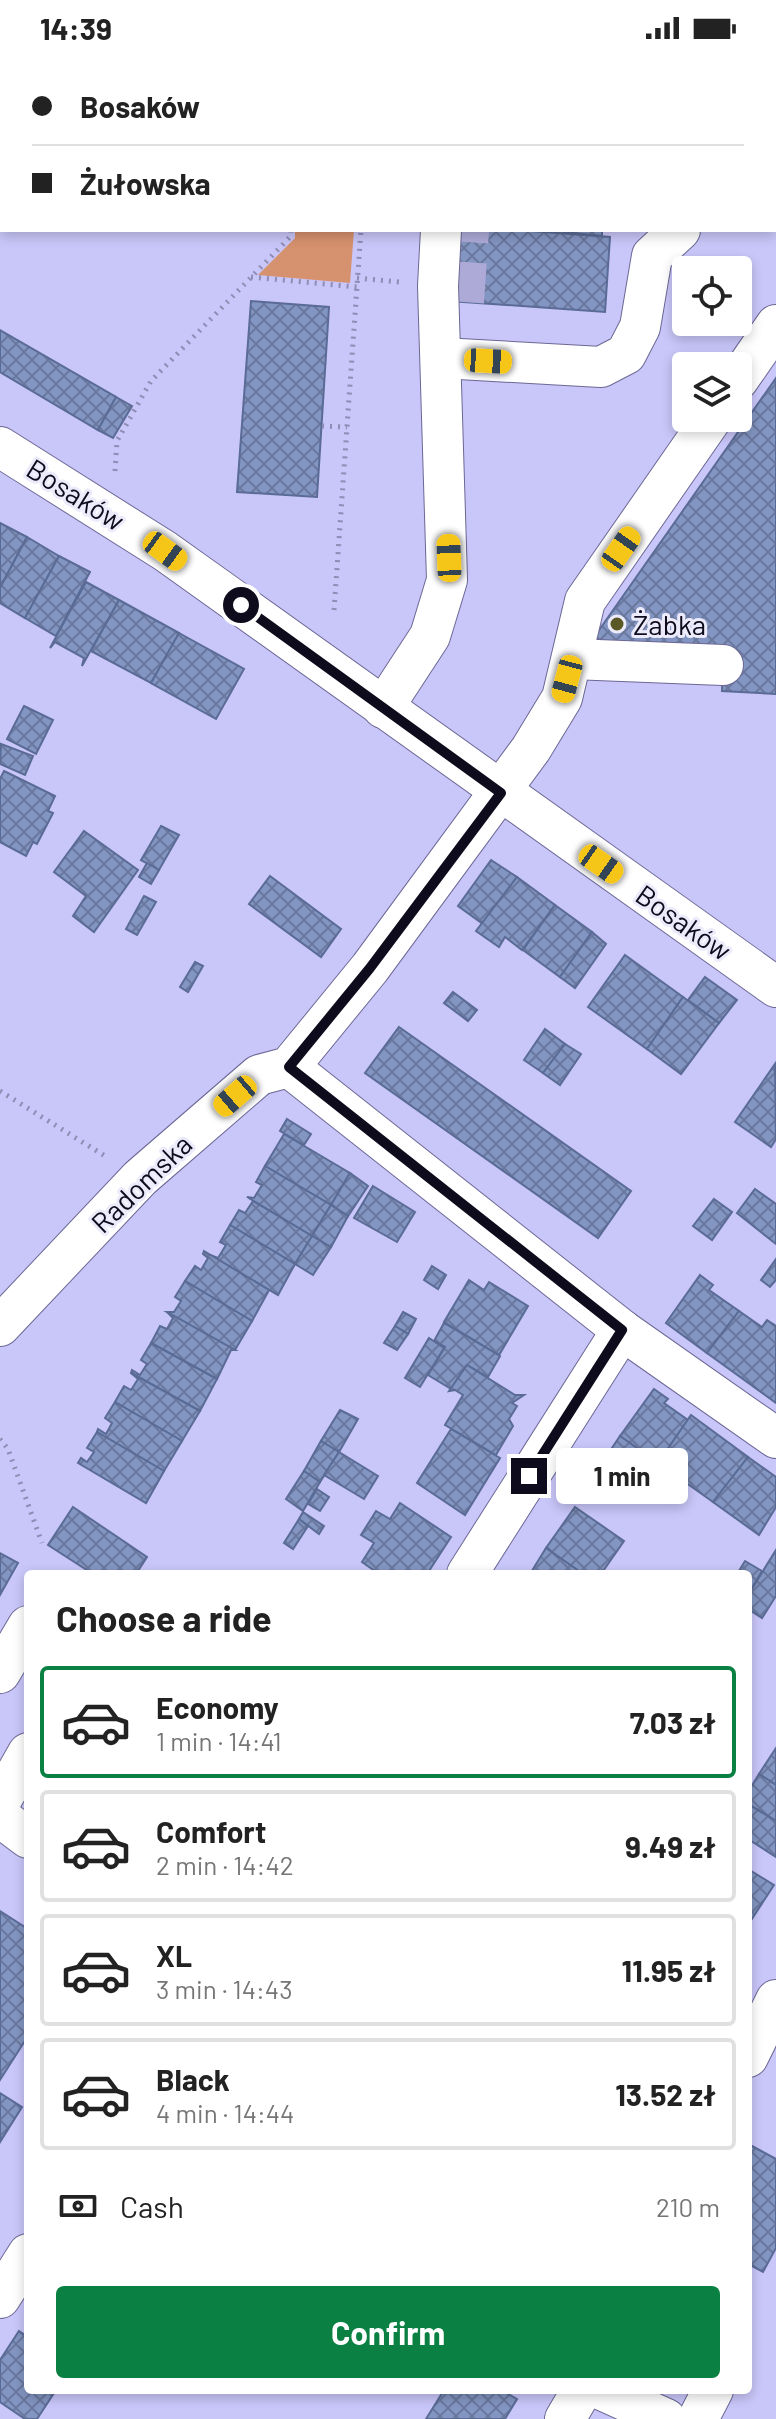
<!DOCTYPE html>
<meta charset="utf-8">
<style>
:root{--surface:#fff;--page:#f6f6f6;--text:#222;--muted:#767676;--line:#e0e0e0;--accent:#0b8043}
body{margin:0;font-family:Barlow,sans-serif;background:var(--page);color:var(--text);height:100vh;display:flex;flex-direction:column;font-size:30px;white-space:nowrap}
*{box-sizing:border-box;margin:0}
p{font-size:26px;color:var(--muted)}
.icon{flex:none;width:44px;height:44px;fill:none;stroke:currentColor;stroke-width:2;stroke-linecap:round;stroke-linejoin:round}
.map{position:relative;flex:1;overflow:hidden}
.panel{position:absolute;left:24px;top:1514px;width:728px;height:824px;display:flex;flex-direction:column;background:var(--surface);border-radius:8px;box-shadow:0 4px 12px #0003}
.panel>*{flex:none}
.banner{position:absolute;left:0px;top:0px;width:776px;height:176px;box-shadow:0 4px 12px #0003;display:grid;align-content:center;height:176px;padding:0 32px;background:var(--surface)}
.buttons{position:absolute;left:672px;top:200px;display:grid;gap:16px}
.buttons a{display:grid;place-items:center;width:80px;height:80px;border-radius:8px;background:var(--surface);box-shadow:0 4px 12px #0003;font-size:40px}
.end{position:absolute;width:36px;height:36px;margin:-18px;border:10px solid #0d0b1c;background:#fff;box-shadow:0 0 0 4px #fff}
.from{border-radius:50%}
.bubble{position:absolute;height:56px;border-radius:8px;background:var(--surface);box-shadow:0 4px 12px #0003;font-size:26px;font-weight:700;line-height:56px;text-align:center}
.car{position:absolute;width:24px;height:48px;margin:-24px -12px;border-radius:10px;box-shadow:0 0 6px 2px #0007;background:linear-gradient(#f5c518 24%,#345 0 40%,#f5c518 0 76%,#345 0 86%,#f5c518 0)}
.banner b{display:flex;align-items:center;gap:28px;height:76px;font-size:30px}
.banner b+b{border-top:2px solid var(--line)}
.banner i{width:20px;height:20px;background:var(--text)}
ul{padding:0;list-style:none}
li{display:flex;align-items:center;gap:24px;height:112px;margin:0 16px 12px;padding:0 16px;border:4px solid var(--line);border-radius:8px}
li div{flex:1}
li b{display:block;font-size:30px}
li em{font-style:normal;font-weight:700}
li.selected{border-color:var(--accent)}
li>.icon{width:72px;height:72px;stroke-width:1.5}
h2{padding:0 32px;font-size:36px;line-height:96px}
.pay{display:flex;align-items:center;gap:20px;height:88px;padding:0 32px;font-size:30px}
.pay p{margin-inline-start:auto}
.cta{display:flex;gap:16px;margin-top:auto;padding:16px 32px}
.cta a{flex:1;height:92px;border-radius:8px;background:var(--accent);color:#fff;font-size:32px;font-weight:700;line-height:92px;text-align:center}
.status{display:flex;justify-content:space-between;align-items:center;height:56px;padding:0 40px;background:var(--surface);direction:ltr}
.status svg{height:22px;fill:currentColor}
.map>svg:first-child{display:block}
.green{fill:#d6916e}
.building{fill:url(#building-cross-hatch);stroke:#5a6b96;stroke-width:2}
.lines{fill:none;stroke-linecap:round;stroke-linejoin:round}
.minor-tunnel{stroke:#adaad8;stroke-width:40;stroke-dasharray:40 20;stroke-linecap:butt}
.minor-casing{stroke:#6c6895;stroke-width:42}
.path{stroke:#8f8cb5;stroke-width:5;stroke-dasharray:2 6;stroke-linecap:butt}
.minor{stroke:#fff;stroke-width:40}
.route{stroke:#0d0b1c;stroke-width:10}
.poi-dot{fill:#5a5825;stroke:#ecebfb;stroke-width:3}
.labels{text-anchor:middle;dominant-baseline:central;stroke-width:6;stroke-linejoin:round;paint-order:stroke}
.street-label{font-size:28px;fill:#0d0b1c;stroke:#ecebfb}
.poi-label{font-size:28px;fill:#0d0b1c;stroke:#ecebfb;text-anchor:start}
</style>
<div class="status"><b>14:39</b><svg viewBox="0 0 49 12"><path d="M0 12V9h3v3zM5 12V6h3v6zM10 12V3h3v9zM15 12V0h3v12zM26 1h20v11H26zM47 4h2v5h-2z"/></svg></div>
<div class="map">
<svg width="776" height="2363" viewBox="0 0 776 2363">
<defs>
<pattern id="building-cross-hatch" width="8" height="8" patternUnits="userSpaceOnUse" patternTransform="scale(2)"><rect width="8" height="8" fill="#8395c2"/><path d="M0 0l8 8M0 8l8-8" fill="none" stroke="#6a789d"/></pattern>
</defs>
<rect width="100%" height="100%" fill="#c9c6f9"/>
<!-- green -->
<path class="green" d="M 295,174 L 354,174 L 350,227 L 258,219 L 295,182 Z"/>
<!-- building -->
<g class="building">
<path d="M 455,174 L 518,174 L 610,181 L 605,256 L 450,245 Z"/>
<path d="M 544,174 L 602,174 L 602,180 Z"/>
<path d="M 251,245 L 329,251 L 317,441 L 237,436 Z"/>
<path d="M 0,274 L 116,341 L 98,374 L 0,316 Z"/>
<path d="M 776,322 L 776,638 L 722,635 L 723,594 L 590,587 Z"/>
<path d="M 116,341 L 132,350 L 113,382 L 98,374 Z"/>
<path d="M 0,467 L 27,481 L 0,532 Z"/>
<path d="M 27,481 L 59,500 L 25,562 L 0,547 L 0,532 Z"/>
<path d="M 59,500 L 90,516 L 56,580 L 25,562 Z"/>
<path d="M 86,526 L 119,544 L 82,610 L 84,602 L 55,586 L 50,592 Z"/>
<path d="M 119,544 L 179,577 L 151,627 L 91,595 Z"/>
<path d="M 179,577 L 244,613 L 216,663 L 151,627 Z"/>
<path d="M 24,650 L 53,664 L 36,698 L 7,683 Z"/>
<path d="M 1,688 L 33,700 L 25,719 L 0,708 Z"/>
<path d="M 4,715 L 55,740 L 48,755 L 53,757 L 37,788 L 33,786 L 26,800 L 0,786 L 0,723 Z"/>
<path d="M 161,770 L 179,779 L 159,814 L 141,804 Z"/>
<path d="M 84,775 L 138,814 L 94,876 L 73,860 L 86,840 L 54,816 Z"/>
<path d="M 491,804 L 517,821 L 483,868 L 458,850 Z"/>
<path d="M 147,807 L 159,814 L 151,828 L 139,821 Z"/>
<path d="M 270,820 L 341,873 L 321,901 L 249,848 Z"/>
<path d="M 517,821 L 555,849 L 522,894 L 505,881 L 499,891 L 476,875 Z"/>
<path d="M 144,840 L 156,846 L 137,879 L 126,873 Z"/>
<path d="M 555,849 L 592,876 L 560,921 L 523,894 Z"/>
<path d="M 592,876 L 606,888 L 575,932 L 560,921 Z"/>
<path d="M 625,899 L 683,941 L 647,993 L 588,951 Z"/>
<path d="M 195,906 L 203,910 L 188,936 L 180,931 Z"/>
<path d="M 705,921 L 737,944 L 719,967 L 688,944 Z"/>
<path d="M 453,936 L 477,954 L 468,965 L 444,947 Z"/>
<path d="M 683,941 L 719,967 L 681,1018 L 647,993 Z"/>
<path d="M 399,971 L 631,1135 L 598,1182 L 365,1017 Z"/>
<path d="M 545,973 L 565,988 L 543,1017 L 524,1004 Z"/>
<path d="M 565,988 L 581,998 L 560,1029 L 543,1017 Z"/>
<path d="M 775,1008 L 776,1083 L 771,1091 L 735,1066 Z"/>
<path d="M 287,1063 L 311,1078 L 304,1089 L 280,1075 Z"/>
<path d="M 284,1078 L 350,1117 L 331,1149 L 265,1110 Z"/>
<path d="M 265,1110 L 331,1149 L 312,1180 L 247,1141 L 254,1142 L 262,1129 L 256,1126 Z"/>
<path d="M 350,1117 L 368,1130 L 348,1160 L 331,1149 Z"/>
<path d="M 373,1130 L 415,1156 L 397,1186 L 354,1162 Z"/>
<path d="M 755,1133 L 776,1148 L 776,1188 L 737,1157 Z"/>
<path d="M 714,1143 L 732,1156 L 712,1184 L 693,1170 Z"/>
<path d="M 253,1145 L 312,1180 L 295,1208 L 230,1169 L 239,1154 L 245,1157 Z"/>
<path d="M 331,1149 L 348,1160 L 331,1191 L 312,1180 Z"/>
<path d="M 230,1169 L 295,1208 L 278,1239 L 210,1199 L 218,1202 L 226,1189 L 220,1186 Z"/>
<path d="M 312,1180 L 331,1191 L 313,1219 L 295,1208 Z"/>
<path d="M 204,1195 L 269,1234 L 252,1265 L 185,1225 L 195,1210 L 201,1214 L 208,1202 L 203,1198 Z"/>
<path d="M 776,1203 L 776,1224 L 770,1231 L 761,1224 Z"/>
<path d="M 432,1210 L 446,1219 L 438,1233 L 424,1224 Z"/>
<path d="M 700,1219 L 713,1229 L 709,1234 L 739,1255 L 707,1297 L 666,1267 Z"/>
<path d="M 469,1224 L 484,1234 L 489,1226 L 528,1250 L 499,1299 L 444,1266 Z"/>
<path d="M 185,1225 L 252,1265 L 235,1294 L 167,1256 L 174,1256 L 181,1245 L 175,1241 Z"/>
<path d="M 739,1255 L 762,1271 L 767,1264 L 776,1270 L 776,1347 L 707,1297 Z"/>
<path d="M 167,1256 L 235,1294 L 231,1294 L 217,1323 L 151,1287 L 160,1270 L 167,1273 L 173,1262 Z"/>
<path d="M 403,1256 L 416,1263 L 408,1278 L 395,1270 Z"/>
<path d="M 444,1267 L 500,1300 L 488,1321 L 467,1309 L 451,1333 L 428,1319 L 445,1291 L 434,1285 Z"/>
<path d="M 395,1270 L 408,1278 L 397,1294 L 384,1287 Z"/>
<path d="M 429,1282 L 444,1292 L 420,1331 L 405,1322 Z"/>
<path d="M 151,1287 L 217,1323 L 200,1355 L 131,1317 L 132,1314 L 140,1319 L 147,1308 L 141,1304 Z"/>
<path d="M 467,1309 L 515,1339 L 524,1339 L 512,1347 L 517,1350 L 509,1363 L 513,1370 L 496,1399 L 445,1369 L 463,1339 L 455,1334 L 449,1335 Z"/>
<path d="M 131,1317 L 200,1355 L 182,1385 L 115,1346 L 124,1330 L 131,1334 L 138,1323 Z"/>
<path d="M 654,1333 L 668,1343 L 664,1347 L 688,1364 L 658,1407 L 620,1380 Z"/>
<path d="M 115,1346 L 182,1385 L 164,1415 L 97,1376 L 98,1373 L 106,1378 L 112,1367 L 105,1362 Z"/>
<path d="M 340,1354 L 358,1363 L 339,1396 L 321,1385 Z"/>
<path d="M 691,1359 L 748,1401 L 713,1446 L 658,1407 Z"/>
<path d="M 451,1373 L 500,1402 L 465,1459 L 417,1427 Z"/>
<path d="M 97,1376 L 164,1415 L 146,1447 L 78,1407 L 81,1402 L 87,1406 L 94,1396 L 87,1392 Z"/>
<path d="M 620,1380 L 658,1407 L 645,1425 L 608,1398 Z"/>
<path d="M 321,1385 L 339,1396 L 320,1426 L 304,1415 Z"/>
<path d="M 339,1396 L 378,1420 L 364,1443 L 324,1419 Z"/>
<path d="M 748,1401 L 776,1421 L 776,1451 L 759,1479 L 713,1446 Z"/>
<path d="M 304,1415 L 320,1426 L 303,1455 L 286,1443 Z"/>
<path d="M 317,1433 L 329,1441 L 320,1455 L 308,1448 Z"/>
<path d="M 400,1447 L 451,1481 L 427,1518 L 379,1518 L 362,1506 L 374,1487 L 361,1479 L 376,1455 L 390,1463 Z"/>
<path d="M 73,1451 L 147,1501 L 136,1518 L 93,1518 L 48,1489 Z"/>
<path d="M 575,1451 L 624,1485 L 601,1518 L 583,1518 L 546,1492 Z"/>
<path d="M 303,1456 L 324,1470 L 319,1478 L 299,1463 Z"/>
<path d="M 299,1463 L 308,1470 L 293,1493 L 284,1487 Z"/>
<path d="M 546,1492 L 583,1518 L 530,1518 Z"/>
<path d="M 776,1494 L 776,1540 L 762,1562 L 748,1553 L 748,1539 Z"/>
<path d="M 0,1497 L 18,1507 L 0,1539 Z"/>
<path d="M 745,1505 L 762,1515 L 748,1539 L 748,1518 L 737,1518 Z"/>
<path d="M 776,1692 L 776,1729 L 759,1718 Z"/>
<path d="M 759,1718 L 776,1729 L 776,1765 L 748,1748 L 748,1736 Z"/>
<path d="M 748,1748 L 776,1765 L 776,1801 L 748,1783 Z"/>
<path d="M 748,1813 L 774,1829 L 748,1869 Z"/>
<path d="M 0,1855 L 28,1873 L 28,1980 L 0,2024 Z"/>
<path d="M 0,2037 L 22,2051 L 0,2086 Z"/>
<path d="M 752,2090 L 776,2103 L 776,2192 L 763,2216 L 748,2208 L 748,2097 Z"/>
<path d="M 19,2275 L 28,2281 L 28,2334 L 56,2334 L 37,2363 L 25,2363 L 0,2346 L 0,2304 Z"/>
<path d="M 444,2334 L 501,2334 L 517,2343 L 505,2363 L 426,2363 Z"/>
</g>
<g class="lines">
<!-- minor-tunnel -->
<path class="minor-tunnel" d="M 464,246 L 469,174"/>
<!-- minor casing -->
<g class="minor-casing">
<g id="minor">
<path d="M 422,0 L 423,2"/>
<path d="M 774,74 L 776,72"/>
<path d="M 442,302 L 601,311 L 626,298 L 640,271 L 652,200 L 680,174"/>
<path d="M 738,324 L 776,269"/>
<path d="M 0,391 L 165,495 L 776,931"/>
<path d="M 572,603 L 723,609"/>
<path d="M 383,652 L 430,580 L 447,524 L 438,230 L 441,174"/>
<path d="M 289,1011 L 622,1274 L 776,1382"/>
<path d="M 0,1270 L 140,1122 L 259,1019 L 289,1011 L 370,912 L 531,693 L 562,642 L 585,545 L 712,362"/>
<path d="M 467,1518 L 622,1274"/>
<path d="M 0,1617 L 28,1570"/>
<path d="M 0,1746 L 28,1697"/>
<path d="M 0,1761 L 28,1782"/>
<path d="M 748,2001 L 776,1944"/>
<path d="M 0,2242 L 28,2198"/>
<path d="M 602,2334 L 666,2363"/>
<path d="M 565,2363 L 582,2334"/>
<path d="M 698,2363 L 713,2334"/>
</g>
</g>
<!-- path -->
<g class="path">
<path d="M 132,0 L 158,2"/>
<path d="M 64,2 L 64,0"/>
<path d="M 707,2 L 707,0"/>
<path d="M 0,65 L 2,65"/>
<path d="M 251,221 L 357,231"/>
<path d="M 357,222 L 400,226"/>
<path d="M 322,370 L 347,371"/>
<path d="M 115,415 L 117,385 L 151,325 L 291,180 L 291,174"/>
<path d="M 334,554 L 361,174"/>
<path d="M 0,1035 L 105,1100"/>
<path d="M 0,1383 L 8,1393 L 42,1487"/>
</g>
<!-- minor -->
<use href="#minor" class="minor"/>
</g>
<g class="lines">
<!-- route -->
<path class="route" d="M 241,549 L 501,737 L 370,912 L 289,1011 L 622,1274 L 529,1420"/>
</g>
<!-- markers -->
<circle class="poi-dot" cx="617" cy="568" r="8"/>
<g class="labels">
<!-- street labels -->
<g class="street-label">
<text transform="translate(76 438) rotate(32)">Bosaków</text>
<text transform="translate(684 866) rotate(35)">Bosaków</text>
<text transform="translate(141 1127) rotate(-44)">Radomska</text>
</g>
<!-- poi labels -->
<g class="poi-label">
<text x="633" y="568">Żabka</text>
</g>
</g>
</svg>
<div class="buttons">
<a><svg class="icon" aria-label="locate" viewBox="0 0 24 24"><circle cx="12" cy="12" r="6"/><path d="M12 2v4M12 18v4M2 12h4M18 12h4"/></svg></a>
<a><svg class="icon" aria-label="layers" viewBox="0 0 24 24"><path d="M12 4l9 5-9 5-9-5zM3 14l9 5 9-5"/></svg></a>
</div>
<i class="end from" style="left:241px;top:549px"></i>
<i class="end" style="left:529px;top:1420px"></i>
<div class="bubble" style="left:556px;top:1392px;width:132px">1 min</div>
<i class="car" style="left:488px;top:305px;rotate:93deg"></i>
<i class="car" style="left:621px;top:493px;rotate:35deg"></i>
<i class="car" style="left:165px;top:495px;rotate:126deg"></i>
<i class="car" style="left:449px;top:502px;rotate:358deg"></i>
<i class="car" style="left:567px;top:623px;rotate:195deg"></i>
<i class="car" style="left:601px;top:808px;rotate:125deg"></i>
<i class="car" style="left:235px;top:1040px;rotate:229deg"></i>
<div class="banner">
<b><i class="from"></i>Bosaków</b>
<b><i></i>Żułowska</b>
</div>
<section class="panel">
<h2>Choose a ride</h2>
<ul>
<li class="selected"><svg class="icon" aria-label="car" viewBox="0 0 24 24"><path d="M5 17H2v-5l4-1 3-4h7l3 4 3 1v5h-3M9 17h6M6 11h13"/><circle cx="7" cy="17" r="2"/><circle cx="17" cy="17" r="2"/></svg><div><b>Economy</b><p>1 min · 14:41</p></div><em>7.03 zł</em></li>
<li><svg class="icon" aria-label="car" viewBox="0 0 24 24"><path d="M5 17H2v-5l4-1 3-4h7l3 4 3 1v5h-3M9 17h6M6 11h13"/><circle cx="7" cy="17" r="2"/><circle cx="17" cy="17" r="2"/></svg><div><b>Comfort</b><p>2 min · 14:42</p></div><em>9.49 zł</em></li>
<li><svg class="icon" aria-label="car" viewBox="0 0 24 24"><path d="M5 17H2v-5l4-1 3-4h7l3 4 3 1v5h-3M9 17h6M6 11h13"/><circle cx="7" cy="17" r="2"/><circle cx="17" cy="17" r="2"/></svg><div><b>XL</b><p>3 min · 14:43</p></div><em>11.95 zł</em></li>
<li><svg class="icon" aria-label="car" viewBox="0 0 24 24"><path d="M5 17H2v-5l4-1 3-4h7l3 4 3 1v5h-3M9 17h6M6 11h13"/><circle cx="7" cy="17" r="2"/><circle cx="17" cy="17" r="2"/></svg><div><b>Black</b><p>4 min · 14:44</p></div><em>13.52 zł</em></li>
</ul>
<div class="pay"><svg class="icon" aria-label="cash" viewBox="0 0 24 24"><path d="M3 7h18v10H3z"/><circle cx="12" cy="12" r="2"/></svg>Cash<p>210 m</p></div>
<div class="cta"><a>Confirm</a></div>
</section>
</div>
